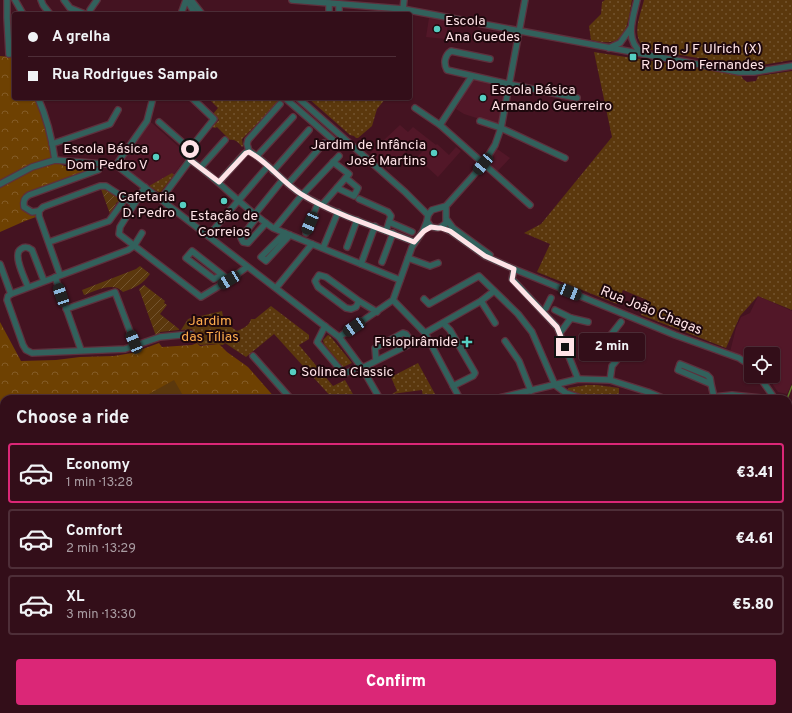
<!DOCTYPE html>
<meta charset="utf-8">
<style>
:root{--surface:#330e19;--page:#3e1c26;--text:#f1f3f6;--muted:#a99ca2;--line:#4e2e38;--accent:#db2777}
body{margin:0;font-family:Overpass,sans-serif;background:var(--page);color:var(--text);height:100vh;display:flex;flex-direction:column;font-size:15px;white-space:nowrap}
*{box-sizing:border-box;margin:0}
p{font-size:13px;color:var(--muted)}
.icon{flex:none;width:22px;height:22px;fill:none;stroke:currentColor;stroke-width:2;stroke-linecap:round;stroke-linejoin:round}
.map{position:relative;flex:1;overflow:hidden}
.sheet{position:absolute;left:0px;top:395px;width:792px;height:318px;display:flex;flex-direction:column;background:var(--surface);border-radius:12px 12px 0 0;box-shadow:0 1px 3px #0004,0 0 0 1px var(--line)}
.sheet>*{flex:none}
.hud{position:absolute;left:12px;top:12px;width:400px;height:88px;border-radius:4px;box-shadow:0 1px 3px #0004,0 0 0 1px var(--line);display:grid;align-content:center;height:88px;padding:0 16px;background:var(--surface)}
.tools{position:absolute;left:744px;top:347px;display:grid;gap:8px}
.tools a{display:grid;place-items:center;width:36px;height:36px;border-radius:4px;background:var(--surface);box-shadow:0 1px 3px #0004,0 0 0 1px var(--line);font-size:20px}
.end{position:absolute;width:18px;height:18px;margin:-9px;border:5px solid #ffe3e7;background:#111;box-shadow:0 0 0 2px #111}
.from{border-radius:50%}
.bubble{position:absolute;height:28px;border-radius:4px;background:var(--surface);box-shadow:0 1px 3px #0004,0 0 0 1px var(--line);font-size:13px;font-weight:800;line-height:28px;text-align:center}
.car{position:absolute;width:12px;height:24px;margin:-12px -6px;border-radius:5px;box-shadow:0 0 3px 1px #0007;background:linear-gradient(#222 24%,#8ab4d8 0 40%,#222 0 76%,#8ab4d8 0 86%,#222 0)}
.hud b{display:flex;align-items:center;gap:14px;height:38px;font-size:15px}
.hud b+b{border-top:1px solid var(--line)}
.hud i{width:10px;height:10px;background:var(--text)}
ul{padding:0;list-style:none}
li{display:flex;align-items:center;gap:12px;height:60px;margin:0 8px 6px;padding:0 8px;border:2px solid var(--line);border-radius:4px}
li div{flex:1}
li b{display:block;font-size:15px}
li em{font-style:normal;font-weight:800}
li.selected{border-color:var(--accent)}
li>.icon{width:36px;height:36px;stroke-width:1.5}
h2{padding:0 16px;font-size:18px;line-height:48px}
.primary-button{display:flex;gap:8px;margin-top:auto;padding:8px 16px}
.primary-button a{flex:1;height:46px;border-radius:4px;background:var(--accent);color:#fff;font-size:16px;font-weight:800;line-height:46px;text-align:center}
.map>svg:first-child{display:block}
.built{fill:#521728}
.grass{fill:url(#grass-dots)}
.forest{fill:url(#forest-crowns)}
.garden{fill:url(#garden-furrows)}
.pitch{fill:#5b380d}
.lines{fill:none;stroke-linecap:round;stroke-linejoin:round}
.stream{stroke:#5d7a28;stroke-width:1.5}
.minor-casing{stroke:#5e303d;stroke-width:8}
.minor{stroke:#32615c;stroke-width:5.5}
.route{stroke:#ffe3e7;stroke-width:5}
.poi-dot{fill:#56cec2;stroke:#1e080d;stroke-width:1.5}
.labels{text-anchor:middle;dominant-baseline:central;stroke-width:4;stroke-linejoin:round;paint-order:stroke}
.poi-label{font-size:14px;fill:#ffe3e7;stroke:#1e080d;text-anchor:start}
.street-label{font-size:14px;fill:#ffe3e7;stroke:#1e080d}
.park-label{font-size:14px;fill:#feac4d;stroke:#1e080d}
</style>
<div class="map">
<svg width="792" height="713" viewBox="0 0 792 713">
<defs>
<pattern id="grass-dots" width="8" height="8" patternUnits="userSpaceOnUse"><rect width="8" height="8" fill="#5b380d"/><path d="M2 2h.1M6 6h.1" fill="none" stroke="#745530" stroke-width="1.8" stroke-linecap="round"/></pattern>
<pattern id="forest-crowns" width="20" height="18" patternUnits="userSpaceOnUse"><rect width="20" height="18" fill="#6e4102"/><path d="M2 6a3 3 0 1 1 6 0M12 15a3 3 0 1 1 6 0" fill="none" stroke="#845c27"/></pattern>
<pattern id="garden-furrows" width="10" height="10" patternUnits="userSpaceOnUse"><rect width="10" height="10" fill="#5b380d"/><path d="M-1 1l2-2M0 10L10 0M9 11l2-2" fill="none" stroke="#745530"/></pattern>
</defs>
<rect width="100%" height="100%" fill="#441321"/>
<!-- built -->
<g class="built">
<path d="M 429,18 L 449,21 L 445,39 L 426,37 Z"/>
<path d="M 474,78 L 505,86 L 498,125 L 464,114 L 456,109 Z"/>
<path d="M 150,123 L 152,123 L 188,155 L 160,193 L 124,168 L 122,162 L 123,159 Z"/>
<path d="M 400,125 L 408,132 L 413,127 L 436,145 L 437,144 L 449,155 L 456,147 L 461,151 L 438,177 L 426,166 L 425,168 L 415,159 L 426,148 L 416,140 L 389,170 L 370,153 Z"/>
<path d="M 496,148 L 510,158 L 497,172 L 487,164 Z"/>
<path d="M 758,296 L 792,311 L 792,383 L 787,394 L 778,392 L 773,385 L 772,379 L 768,376 L 773,376 L 773,354 L 751,354 L 751,361 L 747,358 L 730,352 L 736,328 L 741,317 L 750,313 Z"/>
<path d="M 22,709 L 162,709 L 163,713 L 23,713 Z"/>
</g>
<!-- grass -->
<g class="grass">
<path d="M 605,0 L 632,0 C 629,14 628,41 610,42 C 604,43 597,41 591,40 L 589,26 L 601,14 L 602,2 Z"/>
<path d="M 644,0 L 792,0 L 792,60 L 750,67 L 646,49 C 630,36 640,17 644,0 Z"/>
<path d="M 594,52 L 741,75 L 743,79 L 747,82 L 756,81 L 758,76 L 792,71 L 792,310 L 758,296 L 740,316 L 726,348 L 641,315 L 647,300 L 623,290 L 617,304 L 537,272 L 550,244 L 524,233 L 541,224 L 612,137 Z"/>
<path d="M 208,98 L 280,98 L 279,102 L 242,139 L 243,146 L 242,147 C 239,143 235,139 230,140 L 217,127 L 215,128 L 212,127 L 219,120 L 213,114 L 218,108 Z"/>
<path d="M 308,98 L 386,98 L 377,109 L 372,126 L 358,138 L 356,138 L 354,136 L 350,135 Z"/>
<path d="M 172,173 L 174,175 L 160,193 L 149,186 Z"/>
<path d="M 271,306 L 309,335 L 309,339 L 299,345 L 333,386 L 345,380 L 354,396 L 347,399 L 333,399 L 274,334 L 246,357 L 225,343 L 223,345 L 214,344 L 200,345 L 194,340 L 192,329 L 181,330 L 188,319 L 222,311 L 224,322 L 237,331 C 244,328 249,326 251,319 L 255,319 Z"/>
<path d="M 328,335 L 330,336 L 352,363 L 343,367 L 324,344 L 323,340 Z"/>
<path d="M 418,363 L 435,394 L 423,398 L 422,390 L 392,394 L 397,391 L 391,377 Z"/>
<path d="M 587,385 L 597,385 L 619,388 L 619,393 L 615,399 L 595,399 L 568,390 L 568,388 Z"/>
<path d="M 788,468 L 792,471 L 792,530 L 788,519 Z"/>
<path d="M 0,588 L 4,593 L 4,638 L 0,643 Z"/>
</g>
<!-- forest -->
<g class="forest">
<path d="M 0,56 L 12,57 L 11,64 L 14,65 L 14,98 L 38,98 L 55,160 L 64,166 L 96,168 L 25,196 L 25,211 L 30,214 L 34,214 L 36,217 L 25,221 L 0,232 Z"/>
<path d="M 0,322 L 21,361 L 56,360 L 80,357 L 114,356 L 132,353 L 159,343 L 162,347 L 192,345 L 197,343 L 200,346 L 219,344 L 227,352 L 248,367 L 276,399 L 4,399 L 4,567 L 0,568 Z"/>
<path d="M 4,638 L 4,709 L 59,709 L 57,713 L 4,713 L 0,704 L 0,643 Z"/>
<path d="M 169,709 L 377,709 L 373,713 L 170,713 Z"/>
</g>
<!-- garden -->
<g class="garden">
<path d="M 101,189 L 105,189 L 121,200 L 120,203 L 117,202 L 110,214 Z"/>
<path d="M 140,266 L 150,274 C 142,285 136,287 123,292 C 113,281 96,291 84,295 L 82,290 L 136,269 Z"/>
<path d="M 144,285 L 165,301 L 164,303 L 167,305 L 160,314 L 179,329 L 179,330 L 160,332 L 160,335 L 156,336 L 139,289 Z"/>
</g>
<!-- pitch -->
<path class="pitch" d="M 174,380 L 185,399 L 140,399 Z"/>
<g class="lines">
<!-- stream -->
<path class="stream" d="M 787,399 L 792,386"/>
<!-- minor casing -->
<g class="minor-casing">
<g id="minor">
<path d="M 7,0 L 7,18 L 9,54"/>
<path d="M 15,0 L 23,14"/>
<path d="M 41,0 L 43,5 L 50,14"/>
<path d="M 64,0 L 70,8 L 85,14"/>
<path d="M 187,0 L 195,14"/>
<path d="M 191,0 L 202,14"/>
<path d="M 292,0 L 403,9 L 739,72 L 754,72 L 792,66"/>
<path d="M 637,0 C 633,18 624,40 642,53"/>
<path d="M 403,9 L 404,0"/>
<path d="M 90,14 L 90,10 L 97,0"/>
<path d="M 181,14 L 186,0"/>
<path d="M 329,14 L 329,3"/>
<path d="M 339,14 L 339,4"/>
<path d="M 609,48 L 620,43 L 630,29"/>
<path d="M 490,59 L 451,51 C 445,55 443,63 447,70 L 508,84 L 577,98"/>
<path d="M 38,98 C 47,118 52,139 55,160"/>
<path d="M 285,98 L 340,146 L 348,142"/>
<path d="M 298,98 L 405,192 L 428,215"/>
<path d="M 415,108 L 440,125 L 530,205"/>
<path d="M 480,121 L 501,128 L 565,158"/>
<path d="M 159,122 L 190,149 L 190,160"/>
<path d="M 440,125 L 472,76"/>
<path d="M 52,144 L 110,124 L 118,110"/>
<path d="M 190,149 L 214,119 L 192,98"/>
<path d="M 249,151 C 269,163 282,182 301,194 C 336,215 377,227 414,242"/>
<path d="M 249,151 L 247,144 L 248,140 L 280,104"/>
<path d="M 257,156 L 293,117"/>
<path d="M 190,160 C 219,180 243,208 273,228 L 400,280"/>
<path d="M 116,165 L 339,337 L 362,368 L 380,399"/>
<path d="M 116,165 L 147,121 L 153,98"/>
<path d="M 201,167 L 225,140"/>
<path d="M 273,171 L 309,130"/>
<path d="M 219,182 L 245,153 L 249,151"/>
<path d="M 0,184 L 32,167 L 55,160 L 116,165"/>
<path d="M 288,184 L 324,143"/>
<path d="M 145,187 L 120,227 L 119,234 L 201,297 L 229,280 L 247,267"/>
<path d="M 337,188 L 354,196 L 358,188 L 346,178"/>
<path d="M 161,199 L 190,160"/>
<path d="M 359,199 L 388,212 L 391,216 L 386,231"/>
<path d="M 322,205 L 349,174 L 333,162"/>
<path d="M 446,206 L 446,223 L 441,227 L 438,228 L 431,227 L 427,221 L 428,215 L 432,210 L 446,206 L 472,177 L 483,164 L 495,145 L 501,128 L 525,0"/>
<path d="M 39,211 L 32,212 L 24,207 C 23,201 24,198 29,195 L 98,170"/>
<path d="M 255,214 L 280,183"/>
<path d="M 257,217 L 241,238 L 243,242 L 248,243 L 266,223"/>
<path d="M 447,220 L 453,228 L 490,255"/>
<path d="M 389,222 L 412,232"/>
<path d="M 441,227 L 450,231 L 485,256 L 514,269 L 675,335 L 739,358 L 751,366"/>
<path d="M 275,228 L 302,195 L 339,156"/>
<path d="M 142,233 L 134,246 L 128,250 L 11,294 L 8,296 L 7,300 L 23,345 L 26,350 L 32,353 L 125,349 L 160,337 L 191,334"/>
<path d="M 285,233 L 261,257 L 266,261 L 290,235"/>
<path d="M 306,233 L 318,203"/>
<path d="M 208,236 L 268,166"/>
<path d="M 49,242 L 109,221 L 125,199"/>
<path d="M 347,247 L 357,220"/>
<path d="M 323,248 L 338,212"/>
<path d="M 408,258 L 430,266 L 438,263"/>
<path d="M 382,262 L 393,233"/>
<path d="M 0,264 L 11,294"/>
<path d="M 361,264 L 375,226"/>
<path d="M 514,269 L 512,279 L 557,327 L 578,379"/>
<path d="M 60,275 L 39,216 L 39,211 L 43,207 L 100,186 L 106,186 L 134,204"/>
<path d="M 222,275 L 214,279 L 186,258 L 192,251 L 229,280"/>
<path d="M 55,277 L 81,350"/>
<path d="M 28,287 C 25,279 12,254 21,249 C 25,246 28,247 32,250 L 44,281"/>
<path d="M 276,288 L 312,244"/>
<path d="M 424,299 L 429,304 L 479,276 L 518,314 L 532,332 L 555,385 L 566,393 L 584,399"/>
<path d="M 393,300 L 425,333 L 460,399"/>
<path d="M 359,301 L 356,307 L 351,309 L 346,308 L 318,287 L 315,281 L 319,275 L 326,277 L 359,301 L 377,312"/>
<path d="M 481,301 L 495,323"/>
<path d="M 546,308 L 551,298"/>
<path d="M 66,309 L 115,292 L 134,342 L 133,347"/>
<path d="M 555,310 L 571,318 L 560,333"/>
<path d="M 571,318 L 588,322"/>
<path d="M 443,323 L 450,330 L 475,373 L 473,376 L 453,386"/>
<path d="M 325,326 L 317,342 L 344,374 L 361,366"/>
<path d="M 425,333 L 481,301 L 494,291"/>
<path d="M 339,337 L 393,300 L 412,247 L 423,231 L 427,221"/>
<path d="M 505,341 L 519,361 L 531,391"/>
<path d="M 253,356 L 291,399"/>
<path d="M 362,368 L 408,345 L 410,340 L 406,334 L 403,333 L 375,348 L 376,360"/>
<path d="M 759,376 L 775,399"/>
<path d="M 610,380 L 612,366 L 621,355 C 619,347 611,344 610,336 L 621,322"/>
<path d="M 711,384 L 710,378 L 707,375 L 680,364 L 678,370 L 711,384 L 714,397"/>
<path d="M 495,399 L 578,379 L 610,380 L 648,392 L 665,399"/>
<path d="M 713,399 L 714,397 L 732,395 L 761,398"/>
<path d="M 788,417 L 792,422"/>
<path d="M 788,532 L 792,543"/>
<path d="M 0,588 L 4,593"/>
<path d="M 788,600 L 792,607"/>
<path d="M 4,654 C 1,662 1,669 4,677"/>
<path d="M 788,657 L 792,665"/>
<path d="M 18,709 L 19,713"/>
<path d="M 167,709 L 168,713"/>
<path d="M 532,709 L 535,713"/>
<path d="M 504,713 L 504,709"/>
<path d="M 510,713 L 518,709"/>
<path d="M 578,713 L 579,709"/>
<path d="M 749,713 L 756,709"/>
</g>
</g>
<!-- minor -->
<use href="#minor" class="minor"/>
</g>
<g class="lines">
<!-- route -->
<path class="route" d="M 190,149 L 190,160 L 219,182 L 246,153 L 249,152 C 269,163 282,182 301,194 C 335,215 377,227 414,242 L 424,231 L 431,227 L 438,228 L 441,228 L 450,231 L 485,256 L 514,269 L 512,280 L 557,327 L 565,347"/>
</g>
<!-- markers -->
<g class="poi-dot">
<circle cx="437" cy="29" r="4"/>
<rect x="629" y="53" width="8" height="8" rx="2"/>
<circle cx="483" cy="98" r="4"/>
<circle cx="434" cy="153" r="4"/>
<circle cx="156" cy="157" r="4"/>
<circle cx="224" cy="201" r="4"/>
<circle cx="183" cy="205" r="4"/>
<path d="M465 336h4v4h4v4h-4v4h-4v-4h-4v-4h4z"/>
<circle cx="293" cy="372" r="4"/>
</g>
<g class="labels">
<!-- poi labels -->
<g class="poi-label">
<text x="445" y="21">Escola<tspan x="445" dy="16">Ana Guedes</tspan></text>
<text x="641" y="49">R Eng J F Ulrich (X)<tspan x="641" dy="16">R D Dom Fernandes</tspan></text>
<text x="491" y="90">Escola Básica<tspan x="491" dy="16">Armando Guerreiro</tspan></text>
<text x="426" y="145" text-anchor="end">Jardim de Infância<tspan x="426" dy="16">José Martins</tspan></text>
<text x="148" y="149" text-anchor="end">Escola Básica<tspan x="148" dy="16">Dom Pedro V</tspan></text>
<text x="175" y="197" text-anchor="end">Cafetaria<tspan x="175" dy="16">D. Pedro</tspan></text>
<text x="224" y="216" text-anchor="middle">Estação de<tspan x="224" dy="16">Correios</tspan></text>
<text x="458" y="342" text-anchor="end">Fisiopirâmide</text>
<text x="301" y="372">Solinca Classic</text>
</g>
<!-- street labels -->
<g class="street-label">
<text transform="translate(651 311) rotate(22)">Rua João Chagas</text>
</g>
<!-- park labels -->
<g class="park-label">
<text x="210" y="321">Jardim<tspan x="210" dy="16">das Tílias</tspan></text>
</g>
</g>
</svg>
<div class="tools">
<a><svg class="icon" aria-label="locate" viewBox="0 0 24 24"><circle cx="12" cy="12" r="6"/><path d="M12 2v4M12 18v4M2 12h4M18 12h4"/></svg></a>
</div>
<i class="end from" style="left:190px;top:149px"></i>
<i class="end" style="left:565px;top:347px"></i>
<div class="bubble" style="left:579px;top:333px;width:66px">2 min</div>
<i class="car" style="left:483px;top:164px;rotate:220deg"></i>
<i class="car" style="left:310px;top:223px;rotate:203deg"></i>
<i class="car" style="left:229px;top:280px;rotate:238deg"></i>
<i class="car" style="left:570px;top:292px;rotate:112deg"></i>
<i class="car" style="left:61px;top:295px;rotate:341deg"></i>
<i class="car" style="left:354px;top:327px;rotate:236deg"></i>
<i class="car" style="left:134px;top:342px;rotate:338deg"></i>
<div class="hud">
<b><i class="from"></i>A grelha</b>
<b><i></i>Rua Rodrigues Sampaio</b>
</div>
<section class="sheet">
<h2>Choose a ride</h2>
<ul>
<li class="selected"><svg class="icon" aria-label="car" viewBox="0 0 24 24"><path d="M5 17H2v-5l4-1 3-4h7l3 4 3 1v5h-3M9 17h6M6 11h13"/><circle cx="7" cy="17" r="2"/><circle cx="17" cy="17" r="2"/></svg><div><b>Economy</b><p>1 min · 13:28</p></div><em>€3.41</em></li>
<li><svg class="icon" aria-label="car" viewBox="0 0 24 24"><path d="M5 17H2v-5l4-1 3-4h7l3 4 3 1v5h-3M9 17h6M6 11h13"/><circle cx="7" cy="17" r="2"/><circle cx="17" cy="17" r="2"/></svg><div><b>Comfort</b><p>2 min · 13:29</p></div><em>€4.61</em></li>
<li><svg class="icon" aria-label="car" viewBox="0 0 24 24"><path d="M5 17H2v-5l4-1 3-4h7l3 4 3 1v5h-3M9 17h6M6 11h13"/><circle cx="7" cy="17" r="2"/><circle cx="17" cy="17" r="2"/></svg><div><b>XL</b><p>3 min · 13:30</p></div><em>€5.80</em></li>
</ul>
<div class="primary-button"><a>Confirm</a></div>
</section>
</div>
